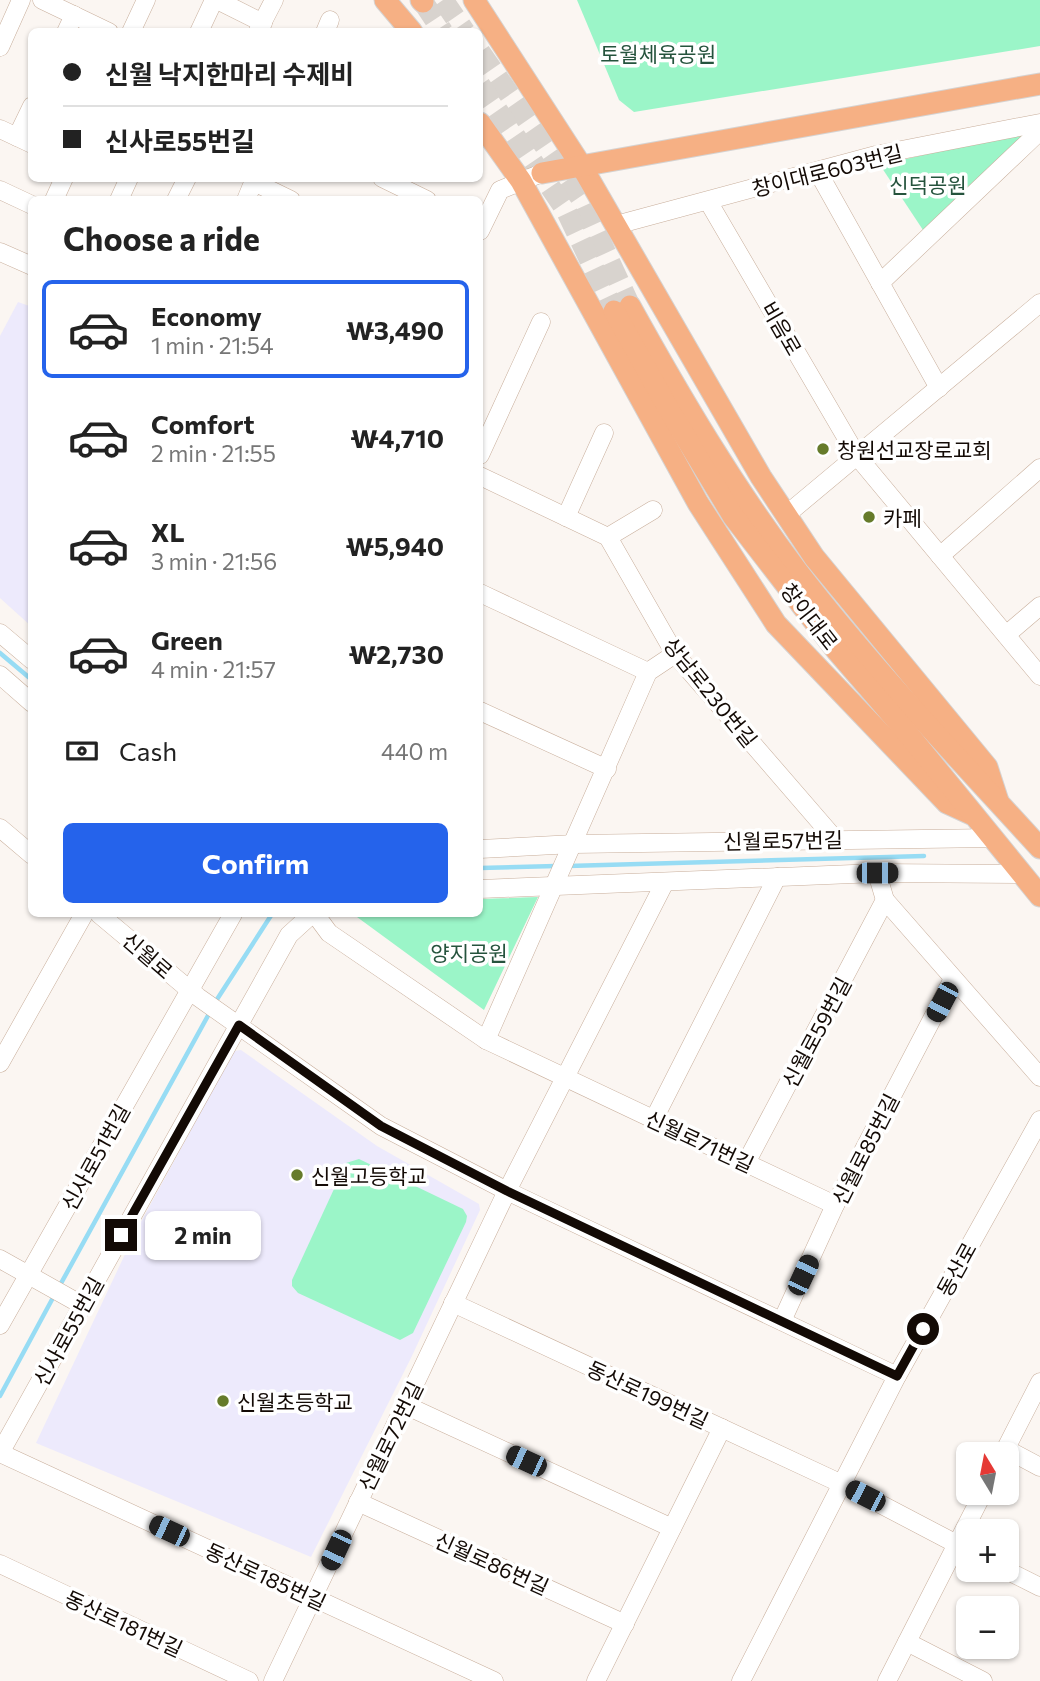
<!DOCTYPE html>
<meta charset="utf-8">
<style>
:root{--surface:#fff;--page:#f6f6f6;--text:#222;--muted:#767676;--line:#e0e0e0;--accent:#2563eb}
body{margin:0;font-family:Commissioner,"Noto Sans KR",sans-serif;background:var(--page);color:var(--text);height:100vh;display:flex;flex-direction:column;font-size:26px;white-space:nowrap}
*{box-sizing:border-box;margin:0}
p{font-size:23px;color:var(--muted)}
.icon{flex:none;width:38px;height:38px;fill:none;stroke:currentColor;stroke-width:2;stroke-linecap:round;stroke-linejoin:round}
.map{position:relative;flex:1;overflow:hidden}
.sheet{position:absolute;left:28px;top:196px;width:455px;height:721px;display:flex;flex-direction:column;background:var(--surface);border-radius:10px;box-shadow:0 2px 5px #0004}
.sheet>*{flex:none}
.top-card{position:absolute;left:28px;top:28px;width:455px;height:154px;border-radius:10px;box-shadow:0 2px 5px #0004;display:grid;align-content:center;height:154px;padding:0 35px;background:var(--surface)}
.needle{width:46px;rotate:350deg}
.controls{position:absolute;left:956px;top:1442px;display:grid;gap:14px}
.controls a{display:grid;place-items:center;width:63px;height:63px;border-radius:10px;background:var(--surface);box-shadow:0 2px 5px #0004;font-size:35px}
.end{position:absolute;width:32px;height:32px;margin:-16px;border:9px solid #130a05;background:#fff;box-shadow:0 0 0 4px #fff}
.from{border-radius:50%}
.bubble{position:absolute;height:49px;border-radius:10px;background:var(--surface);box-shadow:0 2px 5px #0004;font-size:23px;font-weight:700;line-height:49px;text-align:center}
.car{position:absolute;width:21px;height:42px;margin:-21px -10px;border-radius:9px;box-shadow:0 0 5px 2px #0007;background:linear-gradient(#222 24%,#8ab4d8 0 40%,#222 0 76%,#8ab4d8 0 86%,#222 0)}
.top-card b{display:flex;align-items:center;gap:24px;height:66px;font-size:26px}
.top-card b+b{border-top:2px solid var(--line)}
.top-card i{width:18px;height:18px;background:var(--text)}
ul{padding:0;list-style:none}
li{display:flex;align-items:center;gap:21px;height:98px;margin:0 14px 10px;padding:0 21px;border:4px solid transparent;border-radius:10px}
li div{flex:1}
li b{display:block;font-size:26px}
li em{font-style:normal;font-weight:700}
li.on{border-color:var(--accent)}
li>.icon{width:63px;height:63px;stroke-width:1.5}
h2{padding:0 35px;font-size:32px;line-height:84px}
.pay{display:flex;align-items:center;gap:18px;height:77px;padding:0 35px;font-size:26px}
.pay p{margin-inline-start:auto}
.button{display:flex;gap:14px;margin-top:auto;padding:14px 35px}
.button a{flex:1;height:80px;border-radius:10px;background:var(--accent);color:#fff;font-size:28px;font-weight:700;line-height:80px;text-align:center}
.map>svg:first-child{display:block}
.education{fill:#edeafc}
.green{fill:#9bf5c8}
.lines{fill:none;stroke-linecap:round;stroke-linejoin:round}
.stream{stroke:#97dcf4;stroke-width:4.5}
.major-tunnel{stroke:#d8d3ce;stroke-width:21;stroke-dasharray:21 10;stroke-linecap:butt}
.minor-casing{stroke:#c8ae9b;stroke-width:19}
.major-casing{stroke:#d5d3d2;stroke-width:23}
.minor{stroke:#fff;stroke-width:18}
.major{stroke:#f6b084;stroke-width:21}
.route{stroke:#130a05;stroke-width:9}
.poi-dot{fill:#667b2b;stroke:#fff;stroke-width:2.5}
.labels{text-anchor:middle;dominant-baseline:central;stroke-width:7;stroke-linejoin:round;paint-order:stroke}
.park-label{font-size:21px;fill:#25533d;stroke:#fff}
.street-label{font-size:21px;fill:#130a05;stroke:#fff}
.poi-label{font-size:21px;fill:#130a05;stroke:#fff;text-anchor:start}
</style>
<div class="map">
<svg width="1040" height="1681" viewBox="0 0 1040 1681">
<rect width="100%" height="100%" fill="#fbf6f2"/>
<!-- education -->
<g class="education">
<path d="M 18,302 L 32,307 L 31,626 L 0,598 L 0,336 Z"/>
<path d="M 241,1050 L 377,1146 L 479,1204 L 480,1210 L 411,1358 L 311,1557 L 36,1443 L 136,1231 L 234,1051 Z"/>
</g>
<!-- green -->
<g class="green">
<path d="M 577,0 L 1040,0 L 1040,46 L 634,112 L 619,100 Z"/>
<path d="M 1031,130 L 923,230 L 880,165 Z"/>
<path d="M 538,897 L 484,1010 L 357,917 L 359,914 L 480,914 L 480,899 Z"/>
<path d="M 359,1159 L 463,1209 L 467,1216 L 466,1222 L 413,1333 L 400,1340 L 298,1293 L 292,1286 L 292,1280 L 346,1163 Z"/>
</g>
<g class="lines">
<!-- stream -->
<g class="stream">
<path d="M 0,653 L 32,680"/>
<path d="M 568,866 L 924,856"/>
<path d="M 480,868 L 556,866"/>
<path d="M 214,1004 L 272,914"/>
<path d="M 59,1287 L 210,1012"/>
<path d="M 0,1396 L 55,1294"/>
</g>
<!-- major-tunnel -->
<g class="major-tunnel">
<path d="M 443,0 L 465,32"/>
<path d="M 423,2 L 443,32"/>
<path d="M 480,52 L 580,197 L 630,306"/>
<path d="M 480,85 L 566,210 L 614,311"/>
</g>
<!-- minor casing -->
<g class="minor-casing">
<g id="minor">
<path d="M 42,0 L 109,32"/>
<path d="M 217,0 L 263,23"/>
<path d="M 258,31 L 274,0"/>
<path d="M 66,32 L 74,15"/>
<path d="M 131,32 L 146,0"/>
<path d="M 199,32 L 214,0"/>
<path d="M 325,32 L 330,20"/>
<path d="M 0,47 L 21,0"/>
<path d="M 0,129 L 32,144"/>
<path d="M 17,137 L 32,106"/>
<path d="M 818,172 L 939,388"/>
<path d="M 382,178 L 427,200"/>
<path d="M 254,182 L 291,200"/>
<path d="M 0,190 L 32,205"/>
<path d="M 54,200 L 64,178"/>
<path d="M 119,200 L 129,178"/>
<path d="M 176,200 L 187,178"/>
<path d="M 246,200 L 255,178"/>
<path d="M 708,201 L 857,456 L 1040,676"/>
<path d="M 616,225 L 876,155 L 1040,123"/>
<path d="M 480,231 L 500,190 L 542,173"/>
<path d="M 0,252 L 32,266"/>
<path d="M 880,283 L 1040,131"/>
<path d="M 480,455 L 541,322"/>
<path d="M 480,476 L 608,537 L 675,654 L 834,838"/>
<path d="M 786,515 L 1040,303"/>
<path d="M 566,517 L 604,433"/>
<path d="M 608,537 L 653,510"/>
<path d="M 940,556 L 1040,468"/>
<path d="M 480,593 L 648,672"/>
<path d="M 0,633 L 32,660"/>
<path d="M 1006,635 L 1040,606"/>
<path d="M 0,675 L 32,703"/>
<path d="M 480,711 L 607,769"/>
<path d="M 0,828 L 32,855"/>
<path d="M 480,849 L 574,844 L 993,838"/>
<path d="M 877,873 L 885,900 L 1040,1077"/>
<path d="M 480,889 L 877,873 L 1022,874"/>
<path d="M 99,914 L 198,997 L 381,1126 L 507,1191 L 897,1376"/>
<path d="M 315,914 L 329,933 L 486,1040 L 835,1205"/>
<path d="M 486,1040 L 648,672 L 675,654"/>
<path d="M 0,1063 L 84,914"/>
<path d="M 654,1119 L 777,877"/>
<path d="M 746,1163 L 885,900"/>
<path d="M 0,1259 L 82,1305"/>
<path d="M 453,1303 L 842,1484 L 968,1550"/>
<path d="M 782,1321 L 835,1205 L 953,979"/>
<path d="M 0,1325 L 233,914"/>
<path d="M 405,1405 L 672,1528"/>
<path d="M 1006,1449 L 1040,1467"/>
<path d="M 0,1453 L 289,935 L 312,914"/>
<path d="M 0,1453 L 494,1681"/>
<path d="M 1003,1454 L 1040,1382"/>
<path d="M 358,1502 L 625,1624"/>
<path d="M 0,1564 L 249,1681"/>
<path d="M 1006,1570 L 1040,1587"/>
<path d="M 907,1642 L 983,1681"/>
<path d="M 273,1681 L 507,1191 L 665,882"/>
<path d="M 596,1681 L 722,1428"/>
<path d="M 741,1681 L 897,1376 L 1040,1120"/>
<path d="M 887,1681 L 983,1493"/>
</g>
</g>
<!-- major casing -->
<g class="major-casing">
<g id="major">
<path d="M 385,0 L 412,32"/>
<path d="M 421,0 L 423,2"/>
<path d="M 474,0 L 582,167 L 761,477 L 814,557 L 987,767 L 998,801"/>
<path d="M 480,123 L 521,181 L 698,503 L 776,624 L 947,803 L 971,814"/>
<path d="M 542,173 L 1040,84"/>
<path d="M 630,306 C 681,398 734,488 798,572 C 872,668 958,758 1040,848"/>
<path d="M 614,311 L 672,415 L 733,516 L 837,651 L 904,729 L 1040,896"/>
</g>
</g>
<!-- minor -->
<use href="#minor" class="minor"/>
<!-- major -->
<use href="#major" class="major"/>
</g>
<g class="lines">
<!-- route -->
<path class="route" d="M 121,1235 L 239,1025 L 381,1126 L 507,1191 L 897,1376 L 923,1329"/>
</g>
<!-- markers -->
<g class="poi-dot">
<circle cx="823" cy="449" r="7"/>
<circle cx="869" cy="517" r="7"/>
<circle cx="297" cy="1175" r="7"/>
<circle cx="223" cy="1401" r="7"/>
</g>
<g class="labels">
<!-- park labels -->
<g class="park-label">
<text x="658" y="53">토월체육공원</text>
<text x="928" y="184">신덕공원</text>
<text x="469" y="952">양지공원</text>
</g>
<!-- street labels -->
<g class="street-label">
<text transform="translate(827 170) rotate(-14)">창이대로603번길</text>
<text transform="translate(782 328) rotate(60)">비음로</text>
<text transform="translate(810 616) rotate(52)">창이대로</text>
<text transform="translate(711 692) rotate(51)">상남로230번길</text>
<text transform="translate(783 840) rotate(-1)">신월로57번길</text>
<text transform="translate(148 955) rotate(41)">신월로</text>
<text transform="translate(816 1032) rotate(-62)">신월로59번길</text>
<text transform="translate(700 1141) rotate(25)">신월로71번길</text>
<text transform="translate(865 1149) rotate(-63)">신월로85번길</text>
<text transform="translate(95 1157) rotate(-61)">신사로51번길</text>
<text transform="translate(956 1269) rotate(-61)">동산로</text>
<text transform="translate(68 1331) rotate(-61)">신사로55번길</text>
<text transform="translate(648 1394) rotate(25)">동산로199번길</text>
<text transform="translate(390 1436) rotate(-64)">신월로72번길</text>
<text transform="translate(492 1563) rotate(24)">신월로86번길</text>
<text transform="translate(266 1576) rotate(25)">동산로185번길</text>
<text transform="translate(124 1623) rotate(25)">동산로181번길</text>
</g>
<!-- poi labels -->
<g class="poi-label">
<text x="837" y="449">창원선교장로교회</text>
<text x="883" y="517">카페</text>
<text x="311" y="1175">신월고등학교</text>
<text x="237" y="1401">신월초등학교</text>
</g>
</g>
</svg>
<div class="controls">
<a><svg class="needle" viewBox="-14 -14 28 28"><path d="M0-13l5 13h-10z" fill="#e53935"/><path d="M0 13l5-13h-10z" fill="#767676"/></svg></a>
<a>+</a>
<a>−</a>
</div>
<i class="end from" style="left:923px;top:1329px"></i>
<i class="end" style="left:121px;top:1235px"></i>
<div class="bubble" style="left:145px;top:1211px;width:116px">2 min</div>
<i class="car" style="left:877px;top:873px;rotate:90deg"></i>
<i class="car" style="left:942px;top:1002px;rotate:208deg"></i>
<i class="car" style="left:803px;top:1275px;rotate:25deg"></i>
<i class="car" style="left:526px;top:1461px;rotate:295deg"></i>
<i class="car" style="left:865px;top:1496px;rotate:297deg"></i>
<i class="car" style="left:169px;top:1531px;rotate:295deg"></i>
<i class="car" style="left:336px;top:1550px;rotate:205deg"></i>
<div class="top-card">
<b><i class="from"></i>신월 낙지한마리 수제비</b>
<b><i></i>신사로55번길</b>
</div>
<section class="sheet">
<h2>Choose a ride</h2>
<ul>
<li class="on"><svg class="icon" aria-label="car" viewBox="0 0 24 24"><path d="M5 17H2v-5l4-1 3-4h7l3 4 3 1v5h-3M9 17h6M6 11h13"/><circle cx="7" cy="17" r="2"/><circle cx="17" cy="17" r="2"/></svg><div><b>Economy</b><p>1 min · 21:54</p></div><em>₩3,490</em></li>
<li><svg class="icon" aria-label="car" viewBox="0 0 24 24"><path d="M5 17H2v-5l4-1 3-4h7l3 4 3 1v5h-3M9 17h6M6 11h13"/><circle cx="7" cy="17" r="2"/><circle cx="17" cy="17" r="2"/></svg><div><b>Comfort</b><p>2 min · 21:55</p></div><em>₩4,710</em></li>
<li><svg class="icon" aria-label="car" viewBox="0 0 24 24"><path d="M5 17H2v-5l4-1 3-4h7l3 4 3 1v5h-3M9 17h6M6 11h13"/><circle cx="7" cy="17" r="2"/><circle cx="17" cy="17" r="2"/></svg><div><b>XL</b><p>3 min · 21:56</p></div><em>₩5,940</em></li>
<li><svg class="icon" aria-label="car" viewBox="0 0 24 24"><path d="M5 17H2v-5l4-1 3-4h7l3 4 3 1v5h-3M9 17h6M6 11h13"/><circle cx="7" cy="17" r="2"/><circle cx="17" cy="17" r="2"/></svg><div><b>Green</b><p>4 min · 21:57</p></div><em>₩2,730</em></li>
</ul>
<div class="pay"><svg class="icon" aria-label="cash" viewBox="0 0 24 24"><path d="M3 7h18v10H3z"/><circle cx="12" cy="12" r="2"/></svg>Cash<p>440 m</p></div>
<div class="button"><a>Confirm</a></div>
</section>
</div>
